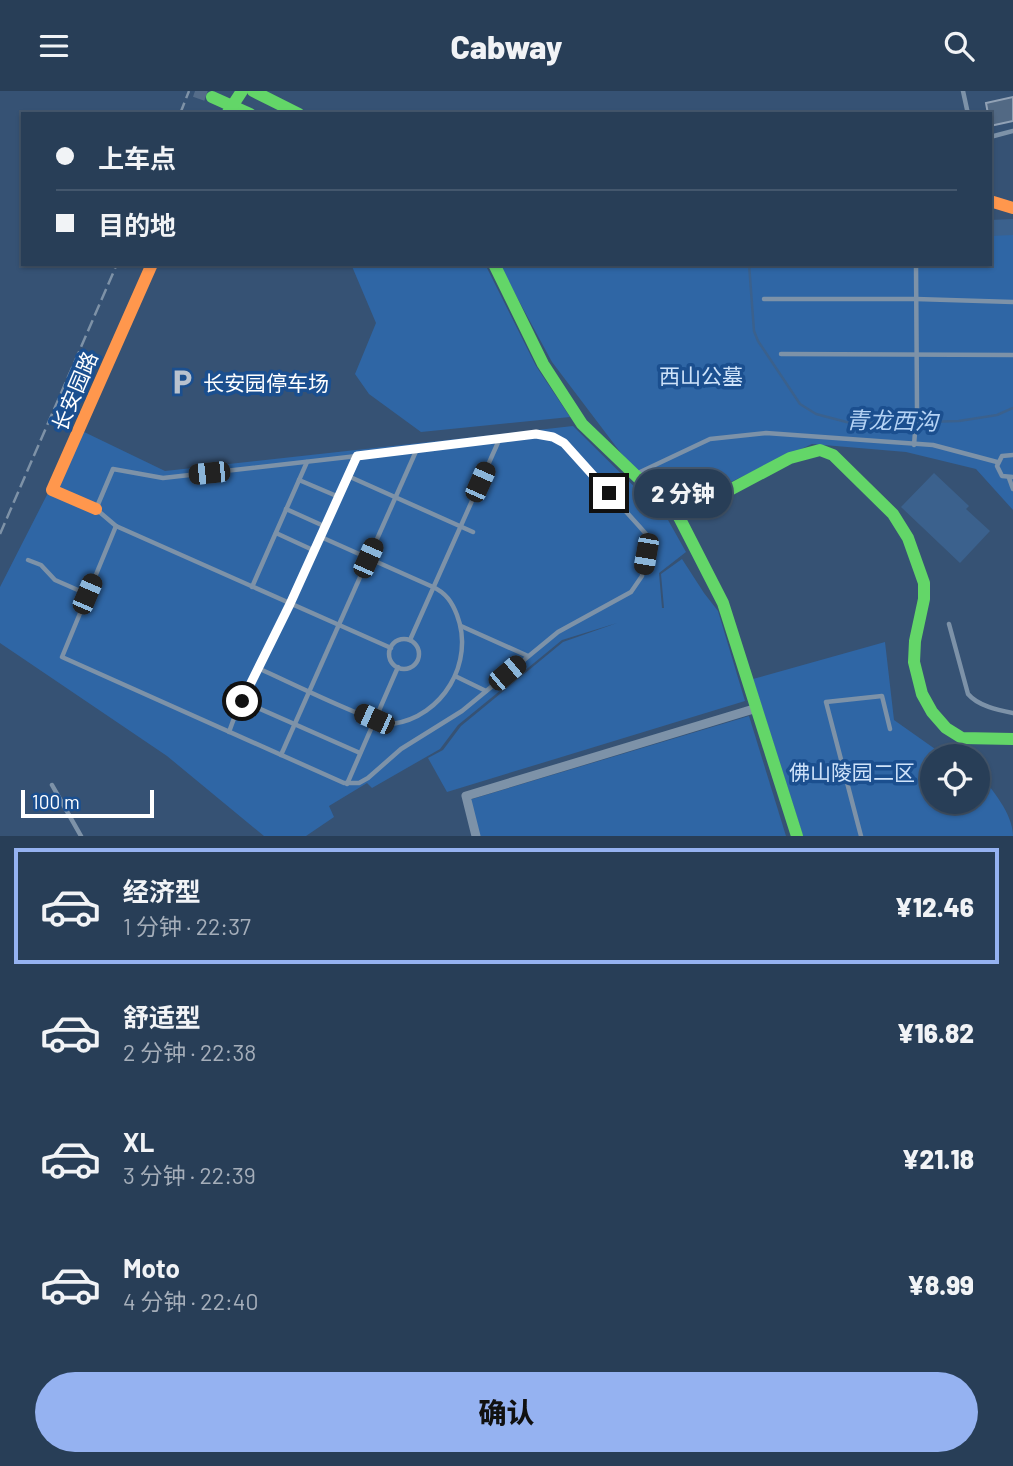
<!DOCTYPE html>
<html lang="zh">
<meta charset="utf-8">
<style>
:root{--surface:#283e57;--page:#344961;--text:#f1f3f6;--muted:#a5aeba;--line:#44576d;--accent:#95b2f1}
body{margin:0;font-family:Barlow,"Noto Sans SC",sans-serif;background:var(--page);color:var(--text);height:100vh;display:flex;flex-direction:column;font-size:26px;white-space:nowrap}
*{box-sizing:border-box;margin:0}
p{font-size:23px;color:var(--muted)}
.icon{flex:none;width:38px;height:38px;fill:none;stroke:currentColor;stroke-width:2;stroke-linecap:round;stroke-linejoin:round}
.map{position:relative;height:745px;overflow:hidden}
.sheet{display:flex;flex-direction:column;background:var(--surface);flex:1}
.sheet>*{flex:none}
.guide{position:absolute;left:21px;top:21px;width:971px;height:154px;border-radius:0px;box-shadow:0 2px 5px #0004,0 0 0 2px var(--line);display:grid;align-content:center;height:154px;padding:0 35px;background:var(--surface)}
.buttons{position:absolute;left:920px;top:653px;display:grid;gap:14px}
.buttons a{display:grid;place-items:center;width:70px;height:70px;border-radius:50%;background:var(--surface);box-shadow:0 2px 5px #0004,0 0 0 2px var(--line);font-size:35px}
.scale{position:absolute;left:21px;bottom:18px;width:133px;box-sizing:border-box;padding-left:7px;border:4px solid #fff;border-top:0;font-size:19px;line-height:24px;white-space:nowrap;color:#fff;-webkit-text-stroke:5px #1b4f8f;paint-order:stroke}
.end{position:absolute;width:32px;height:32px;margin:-16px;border:9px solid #fff;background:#111;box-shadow:0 0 0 4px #111}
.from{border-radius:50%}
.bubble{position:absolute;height:49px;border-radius:24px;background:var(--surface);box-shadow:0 2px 5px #0004,0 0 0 2px var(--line);font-size:23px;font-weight:800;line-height:49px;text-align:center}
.car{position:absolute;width:21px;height:42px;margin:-21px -10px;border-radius:9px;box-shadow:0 0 5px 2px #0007;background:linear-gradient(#222 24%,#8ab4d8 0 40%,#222 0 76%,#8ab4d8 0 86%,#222 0)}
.guide b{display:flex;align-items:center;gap:24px;height:66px;font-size:26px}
.guide b+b{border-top:2px solid var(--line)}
.guide i{width:18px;height:18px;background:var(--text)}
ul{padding:12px 0 0;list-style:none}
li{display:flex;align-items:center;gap:21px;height:116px;margin:0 14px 10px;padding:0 21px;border:4px solid transparent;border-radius:0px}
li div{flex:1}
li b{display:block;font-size:26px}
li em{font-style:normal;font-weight:800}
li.active{border-color:var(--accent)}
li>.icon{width:63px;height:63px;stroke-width:1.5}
.button{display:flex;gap:14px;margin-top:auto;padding:14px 35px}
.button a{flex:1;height:80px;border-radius:42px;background:var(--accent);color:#111;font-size:28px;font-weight:800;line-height:80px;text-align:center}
header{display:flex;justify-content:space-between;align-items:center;height:91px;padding:0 35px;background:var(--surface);font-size:32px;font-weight:800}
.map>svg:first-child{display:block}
.green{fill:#2f66a5}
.water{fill:#3b618d}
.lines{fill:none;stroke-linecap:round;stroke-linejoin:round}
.stream{stroke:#3b618d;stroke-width:2.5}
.river{stroke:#3b618d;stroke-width:16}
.building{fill:#526984;stroke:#92a2b6;stroke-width:2}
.secondary-tunnel{stroke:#546c89;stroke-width:12;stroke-dasharray:12 6;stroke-linecap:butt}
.lane{stroke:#7d92a8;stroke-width:4.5}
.street{stroke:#7d92a8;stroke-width:9}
.fast{stroke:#63d668;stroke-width:12}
.slow{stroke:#ff974d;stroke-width:12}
.rail{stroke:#7e92a7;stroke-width:2.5;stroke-dasharray:12 5;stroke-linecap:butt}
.route{stroke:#fff;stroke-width:9}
.labels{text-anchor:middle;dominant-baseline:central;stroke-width:7;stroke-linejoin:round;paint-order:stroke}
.park-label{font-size:21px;fill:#cfe3fa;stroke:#1b4f8f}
.poi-label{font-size:21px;fill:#fff;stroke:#1b4f8f;text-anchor:start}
.street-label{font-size:21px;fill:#fff;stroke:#1b4f8f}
.water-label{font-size:23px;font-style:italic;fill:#b5d3f5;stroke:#1b4f8f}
</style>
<header><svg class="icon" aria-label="menu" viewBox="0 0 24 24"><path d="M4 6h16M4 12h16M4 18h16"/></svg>Cabway<svg class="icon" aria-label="search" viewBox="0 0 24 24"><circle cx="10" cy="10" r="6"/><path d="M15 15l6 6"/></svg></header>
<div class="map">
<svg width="1013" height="745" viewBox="0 0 1013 745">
<rect width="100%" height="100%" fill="#365274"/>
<!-- green -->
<g class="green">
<path d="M 1013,142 L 1013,419 L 976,378 L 906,361 L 812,353 L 679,415 L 630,374 L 552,271 L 499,173 L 990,173 L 991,144 Z"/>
<path d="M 351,173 L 485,173 L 536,275 L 570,326 L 421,341 L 369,303 L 355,283 L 376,232 Z"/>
<path d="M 573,335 L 668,429 L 686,461 L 659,482 L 662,517 L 664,517 L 661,483 L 682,468 L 704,502 L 718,520 L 745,610 L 447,701 L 428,667 L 443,659 L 461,635 L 563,551 L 617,532 L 562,549 L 458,634 L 440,658 L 372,697 L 367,692 L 329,715 L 334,726 L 306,745 L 264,745 L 167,665 L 0,552 L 0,496 L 80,339 L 165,380 Z"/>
<path d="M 885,551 L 894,629 L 945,665 L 933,665 L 933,710 L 978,710 L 978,680 C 991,698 1013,722 1013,745 L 803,745 L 753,588 Z"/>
<path d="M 749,625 L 786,745 L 478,745 L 469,709 Z"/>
</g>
<!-- water -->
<path class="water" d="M 934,382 L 969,415 L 966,418 L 990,440 L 960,472 L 901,416 Z"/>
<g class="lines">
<!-- stream -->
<path class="stream" d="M 749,173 L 754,240 L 758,250 L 800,313 L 816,323 L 854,333 L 959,330 L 997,324 L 1013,317"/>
<!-- river -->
<path class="river" d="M 990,137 L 1013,136"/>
</g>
<!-- building -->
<path class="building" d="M 1013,6 L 1013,30 L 990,35 L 990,23 L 988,23 L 986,12 Z"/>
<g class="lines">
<!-- secondary-tunnel -->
<path class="secondary-tunnel" d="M 195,0 L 212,6"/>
<!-- lane -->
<g class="lane">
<path d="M 963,0 L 968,23"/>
<path d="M 990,46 L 1013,40"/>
<path d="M 764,208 L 916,208 L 1013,211"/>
<path d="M 781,263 L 1013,264"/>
<path d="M 914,354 L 917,317 L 916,173"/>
<path d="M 1013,364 L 1002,365 L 997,375 L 1002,385 L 1013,386"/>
<path d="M 638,382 L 710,348 L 766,342 L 933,354 L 997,371"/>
<path d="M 348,385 L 473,441"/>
<path d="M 1009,387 L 1013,398"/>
<path d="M 299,389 L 339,406"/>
<path d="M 286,418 L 326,436"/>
<path d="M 116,435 L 62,566 L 344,692 L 359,692 L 368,687 L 401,658 L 462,620 L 558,541 L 631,501 L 642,485 L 647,449 L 646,443 L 639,435 L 564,352 L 553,346 L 536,343 L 357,365"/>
<path d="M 276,442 L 315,460"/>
<path d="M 28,469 L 41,474 L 55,489 L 87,503"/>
<path d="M 252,496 L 307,371"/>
<path d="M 949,533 L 968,603 C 978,615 998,619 1013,622"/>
<path d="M 461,535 L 528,565"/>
<circle cx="404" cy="563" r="15"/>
<path d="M 410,549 L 500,347"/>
<path d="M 258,577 C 278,586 378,635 392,633 C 443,626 475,571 457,524 C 452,511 446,502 433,496 L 321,446"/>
<path d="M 455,585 L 486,600"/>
<path d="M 242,610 L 360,662"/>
<path d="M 229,641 L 237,619 L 291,513 L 357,365 L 163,387 L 113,378 L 96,418 L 116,435 L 391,557"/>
<path d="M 281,664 L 417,358"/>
<path d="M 347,693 L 398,576"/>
<path d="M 52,694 L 81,745"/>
<path d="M 861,745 L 826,611 L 882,605 L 890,638"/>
</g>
<!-- street -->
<path class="street" d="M 476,745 L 466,705 L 757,617"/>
<!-- fast -->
<g class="fast">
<path d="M 253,0 L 299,23"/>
<path d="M 212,6 L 250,23"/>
<path d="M 227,23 L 242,0"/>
<path d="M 494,173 L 543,273 L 582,333 L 679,426 L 723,512 L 797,745"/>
<path d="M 679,426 L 790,367 L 820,359 L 833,364 L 893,423 L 908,447 L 924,492 L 924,508 L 915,550 L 914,571 L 922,603 L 932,621 L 946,637 L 962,647 L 1013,648"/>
</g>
<!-- slow -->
<g class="slow">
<path d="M 990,110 L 1013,117"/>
<path d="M 96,418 L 52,399 L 152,173"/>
</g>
<!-- rail -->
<g class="rail">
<path d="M 180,23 L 189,0"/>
<path d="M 0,443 L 117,173"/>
</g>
</g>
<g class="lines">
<!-- route -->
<path class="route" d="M 242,610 L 290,513 L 357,365 L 536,343 L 553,346 L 564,352 L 609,402"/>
</g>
<!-- icons -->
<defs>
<g id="parking-bare" transform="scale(2.1)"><path d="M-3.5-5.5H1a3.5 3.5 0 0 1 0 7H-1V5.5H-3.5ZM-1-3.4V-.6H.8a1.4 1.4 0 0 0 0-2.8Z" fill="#b9c2ce" stroke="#1b4f8f" stroke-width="2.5" paint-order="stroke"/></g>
</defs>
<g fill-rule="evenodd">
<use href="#parking-bare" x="182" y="291"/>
</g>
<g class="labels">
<!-- park labels -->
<g class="park-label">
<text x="701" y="284">西山公墓</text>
<text x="852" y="680">佛山陵园二区</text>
</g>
<!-- poi labels -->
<g class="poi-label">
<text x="203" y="291">长安园停车场</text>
</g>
<!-- street labels -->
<g class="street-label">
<text transform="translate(74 300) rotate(-67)">长安园路</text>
</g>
<!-- water labels -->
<g class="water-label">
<text transform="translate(892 329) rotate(1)">青龙西沟</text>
</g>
</g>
</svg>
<div class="buttons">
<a><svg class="icon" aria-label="locate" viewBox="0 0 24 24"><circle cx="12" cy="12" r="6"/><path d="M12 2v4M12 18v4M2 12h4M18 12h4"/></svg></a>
</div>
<div class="scale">100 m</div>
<i class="end from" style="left:242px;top:610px"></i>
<i class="end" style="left:609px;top:402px"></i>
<div class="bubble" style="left:634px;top:378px;width:98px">2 分钟</div>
<i class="car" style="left:209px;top:382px;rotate:264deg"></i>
<i class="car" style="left:480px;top:391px;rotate:24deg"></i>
<i class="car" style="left:646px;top:463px;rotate:190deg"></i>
<i class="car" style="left:368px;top:467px;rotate:24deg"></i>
<i class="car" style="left:87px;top:503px;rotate:23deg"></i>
<i class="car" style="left:507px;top:582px;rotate:50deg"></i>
<i class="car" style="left:374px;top:628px;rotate:294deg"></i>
<div class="guide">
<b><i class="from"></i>上车点</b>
<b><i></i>目的地</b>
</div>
</div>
<section class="sheet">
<ul>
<li class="active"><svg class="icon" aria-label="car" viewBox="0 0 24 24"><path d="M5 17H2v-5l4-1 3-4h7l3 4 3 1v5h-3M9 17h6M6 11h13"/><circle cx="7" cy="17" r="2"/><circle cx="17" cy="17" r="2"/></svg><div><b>经济型</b><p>1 分钟 · 22:37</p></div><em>¥12.46</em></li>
<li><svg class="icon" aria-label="car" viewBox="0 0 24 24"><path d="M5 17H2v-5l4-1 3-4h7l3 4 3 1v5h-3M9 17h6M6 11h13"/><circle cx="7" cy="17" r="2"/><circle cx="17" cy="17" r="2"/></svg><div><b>舒适型</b><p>2 分钟 · 22:38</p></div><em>¥16.82</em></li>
<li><svg class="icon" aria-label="car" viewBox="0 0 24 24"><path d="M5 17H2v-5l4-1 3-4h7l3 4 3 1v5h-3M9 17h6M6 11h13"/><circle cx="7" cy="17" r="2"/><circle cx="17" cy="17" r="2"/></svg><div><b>XL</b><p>3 分钟 · 22:39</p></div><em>¥21.18</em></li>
<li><svg class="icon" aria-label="car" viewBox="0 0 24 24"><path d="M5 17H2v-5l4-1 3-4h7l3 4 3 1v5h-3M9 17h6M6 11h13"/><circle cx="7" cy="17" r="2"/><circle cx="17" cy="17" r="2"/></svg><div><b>Moto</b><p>4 分钟 · 22:40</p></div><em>¥8.99</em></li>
</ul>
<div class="button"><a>确认</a></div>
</section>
